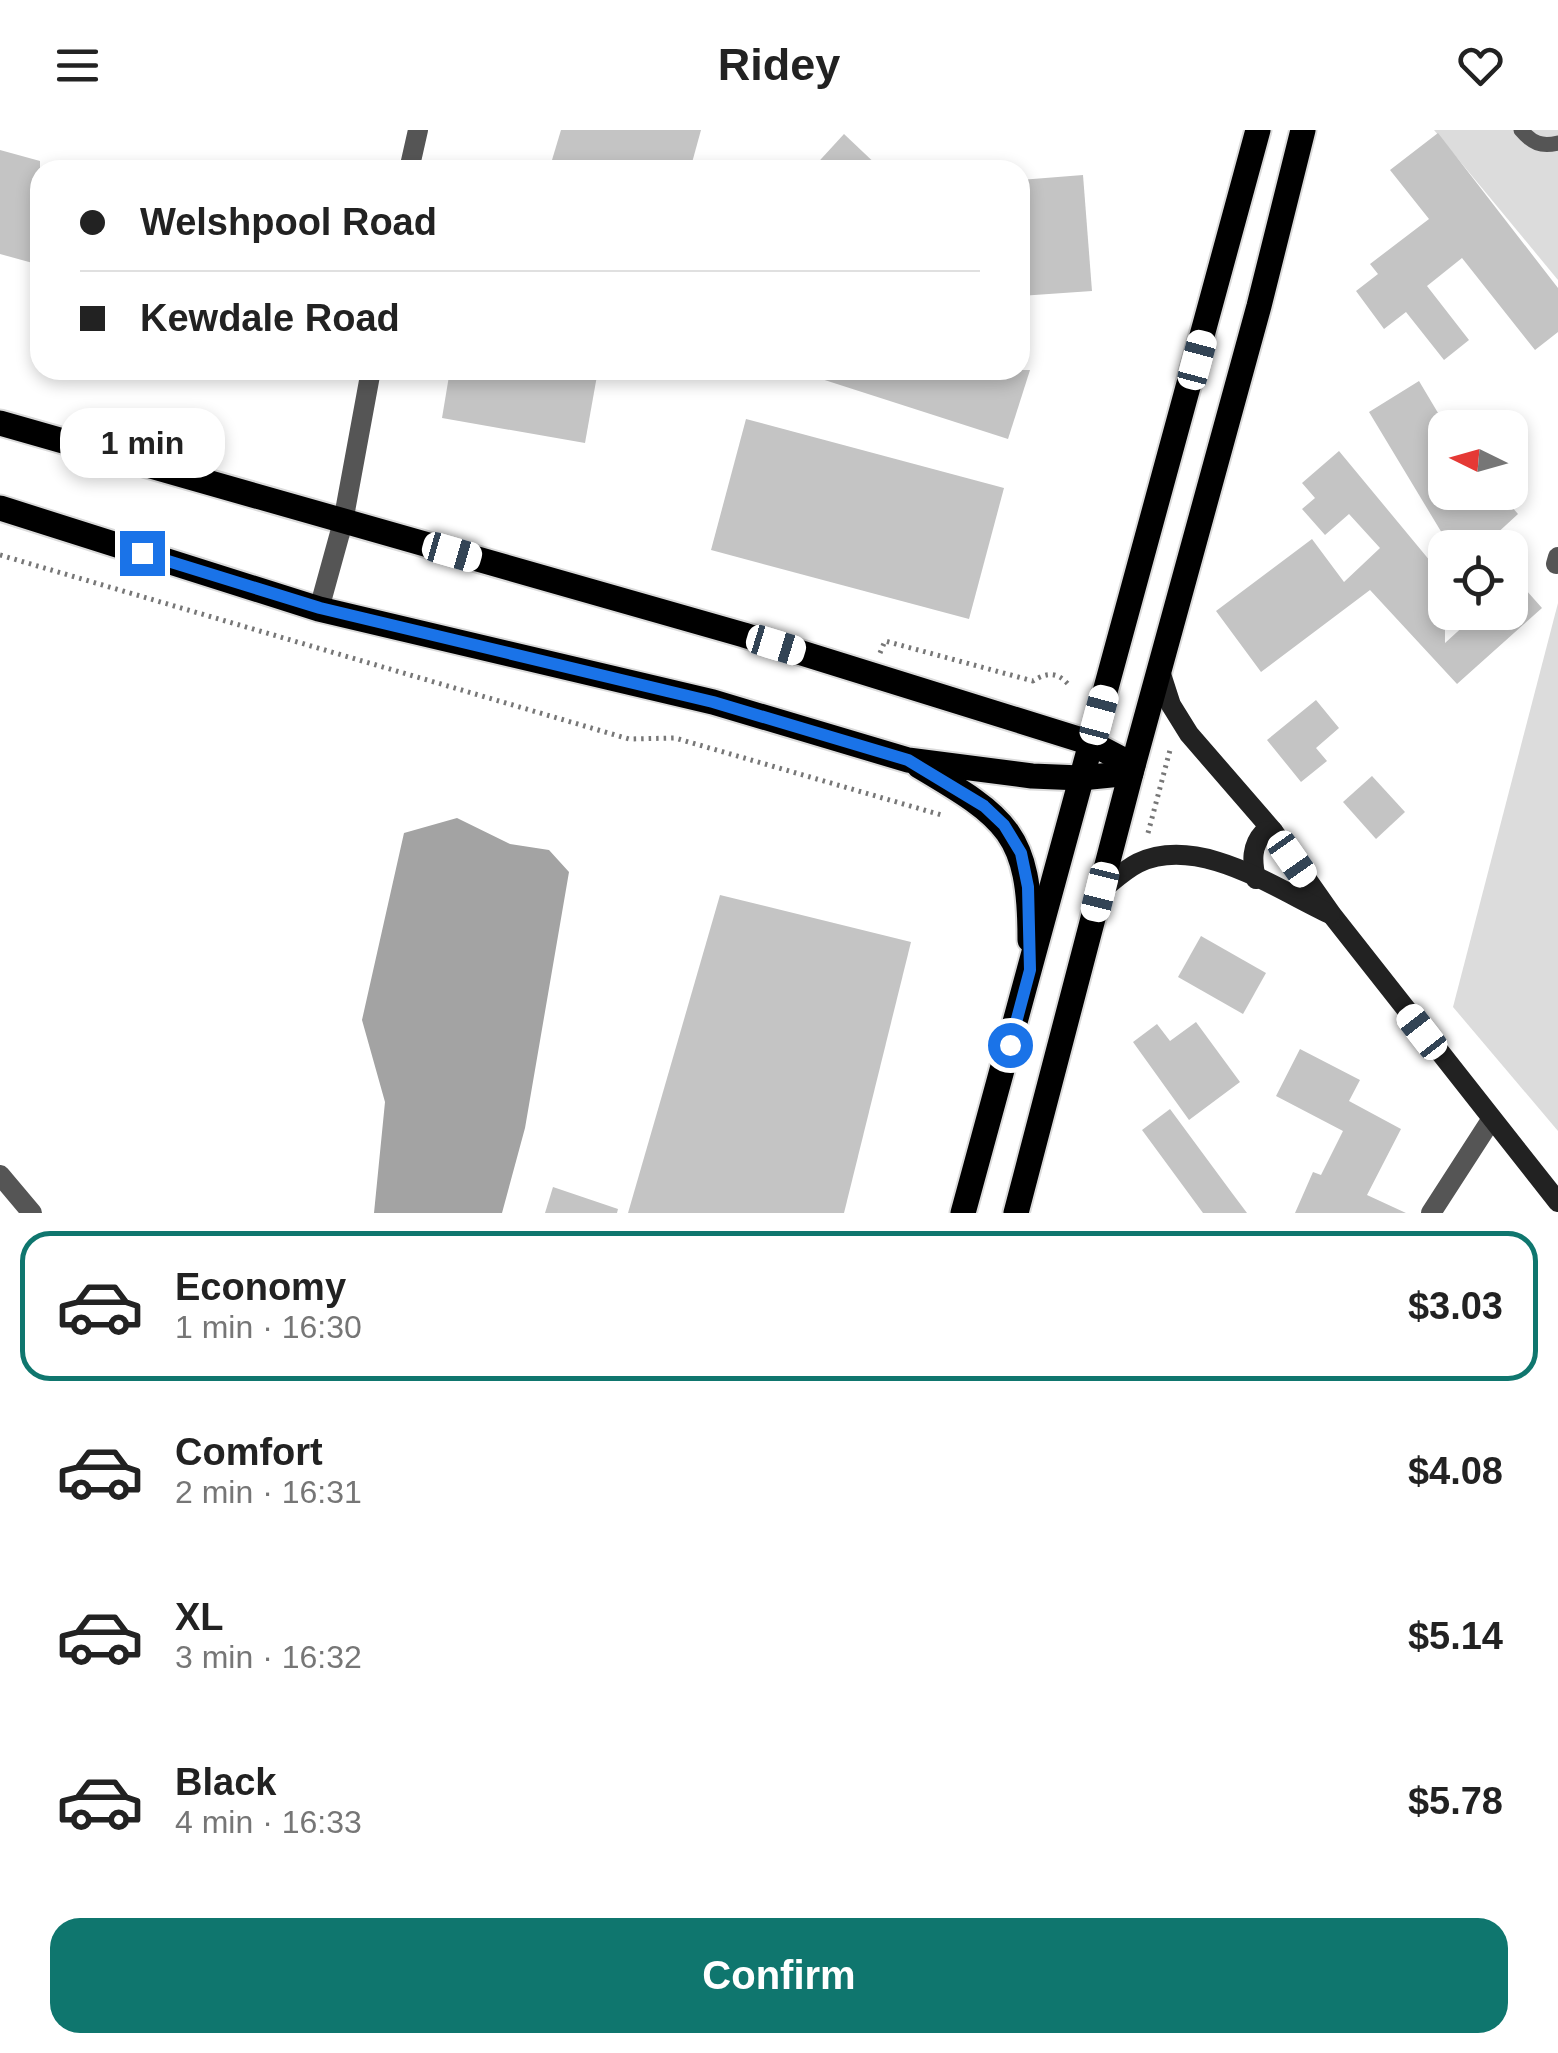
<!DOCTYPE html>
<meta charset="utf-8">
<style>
:root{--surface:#fff;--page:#f2f2f2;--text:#222;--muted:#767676;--line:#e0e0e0;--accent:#0f766e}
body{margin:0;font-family:Helvetica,sans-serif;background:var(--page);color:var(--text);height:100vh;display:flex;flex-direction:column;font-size:38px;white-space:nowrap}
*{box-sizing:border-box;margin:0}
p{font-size:32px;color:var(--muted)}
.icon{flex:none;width:55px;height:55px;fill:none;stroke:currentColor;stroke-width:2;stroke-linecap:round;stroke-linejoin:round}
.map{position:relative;height:1083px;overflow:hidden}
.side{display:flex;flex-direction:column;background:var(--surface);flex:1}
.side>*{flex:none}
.banner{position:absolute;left:30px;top:30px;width:1000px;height:220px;border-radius:30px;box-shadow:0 5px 15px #0003;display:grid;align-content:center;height:220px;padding:0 50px;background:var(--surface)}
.needle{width:65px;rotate:275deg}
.controls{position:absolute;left:1428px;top:280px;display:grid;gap:20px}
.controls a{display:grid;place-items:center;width:100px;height:100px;border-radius:20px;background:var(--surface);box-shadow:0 5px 15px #0003;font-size:50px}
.end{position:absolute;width:45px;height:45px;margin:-22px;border:12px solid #1a73e8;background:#fff;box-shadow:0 0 0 5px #fff}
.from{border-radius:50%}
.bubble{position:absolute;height:70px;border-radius:30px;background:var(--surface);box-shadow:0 5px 15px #0003;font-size:32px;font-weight:700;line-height:70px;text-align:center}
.car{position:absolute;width:30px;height:60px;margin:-30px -15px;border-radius:12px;box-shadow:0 0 8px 2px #0007;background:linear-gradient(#fff 24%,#345 0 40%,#fff 0 76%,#345 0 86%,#fff 0)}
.banner b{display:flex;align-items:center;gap:35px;height:95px;font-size:38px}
.banner b+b{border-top:2px solid var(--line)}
.banner i{width:25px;height:25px;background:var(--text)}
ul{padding:18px 0 0;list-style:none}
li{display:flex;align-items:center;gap:30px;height:150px;margin:0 20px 15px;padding:0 30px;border:5px solid transparent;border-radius:30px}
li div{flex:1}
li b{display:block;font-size:38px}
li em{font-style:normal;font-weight:700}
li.active{border-color:var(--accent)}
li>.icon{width:90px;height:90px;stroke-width:1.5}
.primary-button{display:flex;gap:20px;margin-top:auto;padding:20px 50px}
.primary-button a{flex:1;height:115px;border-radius:30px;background:var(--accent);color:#fff;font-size:40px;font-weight:700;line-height:115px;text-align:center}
header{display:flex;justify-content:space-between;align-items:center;height:130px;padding:0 50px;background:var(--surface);font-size:45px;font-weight:700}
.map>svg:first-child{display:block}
.green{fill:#dcdcdc}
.water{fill:#a3a3a3}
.building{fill:#c4c4c4}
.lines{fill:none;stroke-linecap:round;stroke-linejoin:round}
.primary-casing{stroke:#dbdbdb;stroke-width:29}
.path{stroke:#777;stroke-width:5;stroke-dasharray:2.5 5;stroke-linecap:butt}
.lane{stroke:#555;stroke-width:15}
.street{stroke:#555;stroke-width:20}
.secondary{stroke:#222;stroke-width:20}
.primary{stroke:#000;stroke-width:25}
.route{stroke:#1a73e8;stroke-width:12}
</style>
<header><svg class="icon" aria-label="menu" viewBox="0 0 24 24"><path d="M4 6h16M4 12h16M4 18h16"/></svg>Ridey<svg class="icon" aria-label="heart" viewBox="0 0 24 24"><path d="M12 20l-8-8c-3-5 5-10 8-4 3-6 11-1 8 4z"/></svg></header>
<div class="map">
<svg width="1558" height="1083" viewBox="0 0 1558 1083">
<rect width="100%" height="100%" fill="#fff"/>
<!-- green -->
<g class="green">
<path d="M 1434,0 L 1558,0 L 1558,150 Z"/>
<path d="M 1558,473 L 1558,1001 L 1453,877 Z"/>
</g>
<!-- water -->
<path class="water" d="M 457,688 L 510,714 L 549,720 L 569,742 L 525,998 L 502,1083 L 374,1083 L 385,972 L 362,890 L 404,703 Z"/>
<!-- building -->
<g class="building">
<path d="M 561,0 L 701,0 L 690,40 L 549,40 Z"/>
<path d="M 1438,3 L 1558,158 L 1558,202 L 1535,220 L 1462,128 L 1427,156 L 1469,210 L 1444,230 L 1406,182 L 1384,199 L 1356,161 L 1378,144 L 1370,134 L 1429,89 L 1390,40 Z"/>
<path d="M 844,4 L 882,40 L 811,40 Z"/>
<path d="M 0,20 L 40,31 L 40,135 L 0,124 Z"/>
<path d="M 1083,45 L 1092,161 L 1020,166 L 1020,50 Z"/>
<path d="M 450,240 L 598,240 L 585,313 L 442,288 Z"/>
<path d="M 810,240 L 1030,240 L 1008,309 L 809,245 Z"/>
<path d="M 1419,251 L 1444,293 L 1432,300 L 1445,315 L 1445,362 L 1499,362 L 1518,384 L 1481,418 L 1451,418 L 1369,282 Z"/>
<path d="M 746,289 L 1004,358 L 969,489 L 711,420 Z"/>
<path d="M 1339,321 L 1445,449 L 1445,513 L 1479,482 L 1510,482 L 1510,442 L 1542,478 L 1457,554 L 1370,460 L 1261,542 L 1216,481 L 1312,409 L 1344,452 L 1380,418 L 1349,384 L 1325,405 L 1302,379 L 1315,368 L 1302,353 Z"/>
<path d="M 1316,570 L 1339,598 L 1316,618 L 1327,631 L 1301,652 L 1267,610 Z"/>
<path d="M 1372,646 L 1405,682 L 1376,709 L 1343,672 Z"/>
<path d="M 720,765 L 911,812 L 844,1083 L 628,1083 Z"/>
<path d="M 1201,806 L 1266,843 L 1243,884 L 1178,847 Z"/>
<path d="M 1196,892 L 1240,952 L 1189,990 L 1133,912 L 1157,894 L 1170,911 Z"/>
<path d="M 1300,919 L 1360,950 L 1349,971 L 1401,999 L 1367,1065 L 1406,1083 L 1295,1083 L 1313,1042 L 1321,1045 L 1343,1001 L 1276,966 Z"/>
<path d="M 1170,979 L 1232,1063 L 1247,1083 L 1203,1083 L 1142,1000 Z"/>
<path d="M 553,1057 L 618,1079 L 617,1083 L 545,1083 Z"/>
</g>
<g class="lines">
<!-- primary casing -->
<g class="primary-casing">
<g id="primary">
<path d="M 0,293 L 744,505 L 1091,613 L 1133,635"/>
<path d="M 0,378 L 319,479 L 713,572 L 908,630 L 1032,646 L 1081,648 L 1131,643"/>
<path d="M 919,636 C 1007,688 1030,703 1030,810"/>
<path d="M 963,1083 L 1258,0"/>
<path d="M 1016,1083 L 1131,643 L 1259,176 L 1303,0"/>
</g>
</g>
<!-- path -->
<g class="path">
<path d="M 0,425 L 629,609 L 675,608 L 945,686"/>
<path d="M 880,523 L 885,511 L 1033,551 C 1047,542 1057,542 1068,554"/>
<path d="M 1148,703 L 1170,620"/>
</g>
<!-- lane -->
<path class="lane" d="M 1521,0 C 1532,13 1541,17 1558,13"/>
<!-- street -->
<g class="street">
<path d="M 409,40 L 418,0"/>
<path d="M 1556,434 L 1558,427"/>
<path d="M 319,479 L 343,392 L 371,240"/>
<path d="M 0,1045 L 32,1083"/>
<path d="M 1431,1083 L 1491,990"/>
</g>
<!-- secondary -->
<g class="secondary">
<path d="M 1160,541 L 1171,575 L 1189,604 L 1273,701 L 1332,785 L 1558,1072"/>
<path d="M 1256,749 C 1252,731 1251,716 1264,702 L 1273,701"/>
<path d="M 1100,761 C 1112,752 1124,740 1138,733 C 1199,704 1276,759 1330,784"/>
</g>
<!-- primary -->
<use href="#primary" class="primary"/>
</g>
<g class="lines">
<!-- route -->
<path class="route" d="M 142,423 L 320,478 L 713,572 L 908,630 L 984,676 L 1004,695 L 1021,723 L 1028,757 L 1030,840 L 1010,915"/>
</g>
</svg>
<div class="controls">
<a><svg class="needle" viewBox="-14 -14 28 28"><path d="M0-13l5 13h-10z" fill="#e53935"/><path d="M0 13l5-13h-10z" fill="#767676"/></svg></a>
<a><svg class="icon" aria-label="locate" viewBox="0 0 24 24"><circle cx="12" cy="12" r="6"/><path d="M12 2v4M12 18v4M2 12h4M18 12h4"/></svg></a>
</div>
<i class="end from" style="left:1010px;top:915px"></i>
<i class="end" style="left:142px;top:423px"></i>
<div class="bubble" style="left:60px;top:278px;width:165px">1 min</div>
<i class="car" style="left:1197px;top:230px;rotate:15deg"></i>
<i class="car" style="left:452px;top:422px;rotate:106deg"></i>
<i class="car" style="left:776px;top:515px;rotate:107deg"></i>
<i class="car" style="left:1099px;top:585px;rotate:15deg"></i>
<i class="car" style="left:1292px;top:729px;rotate:145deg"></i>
<i class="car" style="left:1100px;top:762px;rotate:194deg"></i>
<i class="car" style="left:1422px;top:902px;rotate:322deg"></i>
<div class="banner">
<b><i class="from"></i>Welshpool Road</b>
<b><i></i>Kewdale Road</b>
</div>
</div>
<section class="side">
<ul>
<li class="active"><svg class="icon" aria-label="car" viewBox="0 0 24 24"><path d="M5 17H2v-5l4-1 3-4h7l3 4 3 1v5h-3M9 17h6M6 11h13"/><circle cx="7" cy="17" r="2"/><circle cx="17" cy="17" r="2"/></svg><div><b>Economy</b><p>1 min · 16:30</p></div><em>$3.03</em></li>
<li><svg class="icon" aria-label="car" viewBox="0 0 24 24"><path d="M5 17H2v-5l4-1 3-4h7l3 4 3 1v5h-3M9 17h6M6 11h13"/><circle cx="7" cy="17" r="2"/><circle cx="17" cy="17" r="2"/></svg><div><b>Comfort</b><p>2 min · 16:31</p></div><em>$4.08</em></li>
<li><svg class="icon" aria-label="car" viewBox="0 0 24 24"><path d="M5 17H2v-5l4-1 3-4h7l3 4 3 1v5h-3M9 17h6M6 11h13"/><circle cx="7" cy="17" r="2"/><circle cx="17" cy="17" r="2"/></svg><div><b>XL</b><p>3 min · 16:32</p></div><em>$5.14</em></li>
<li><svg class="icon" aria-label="car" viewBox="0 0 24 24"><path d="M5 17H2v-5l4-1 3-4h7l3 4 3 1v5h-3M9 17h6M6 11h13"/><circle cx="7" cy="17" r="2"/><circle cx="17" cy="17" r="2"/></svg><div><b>Black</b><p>4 min · 16:33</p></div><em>$5.78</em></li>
</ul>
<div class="primary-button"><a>Confirm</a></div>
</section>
